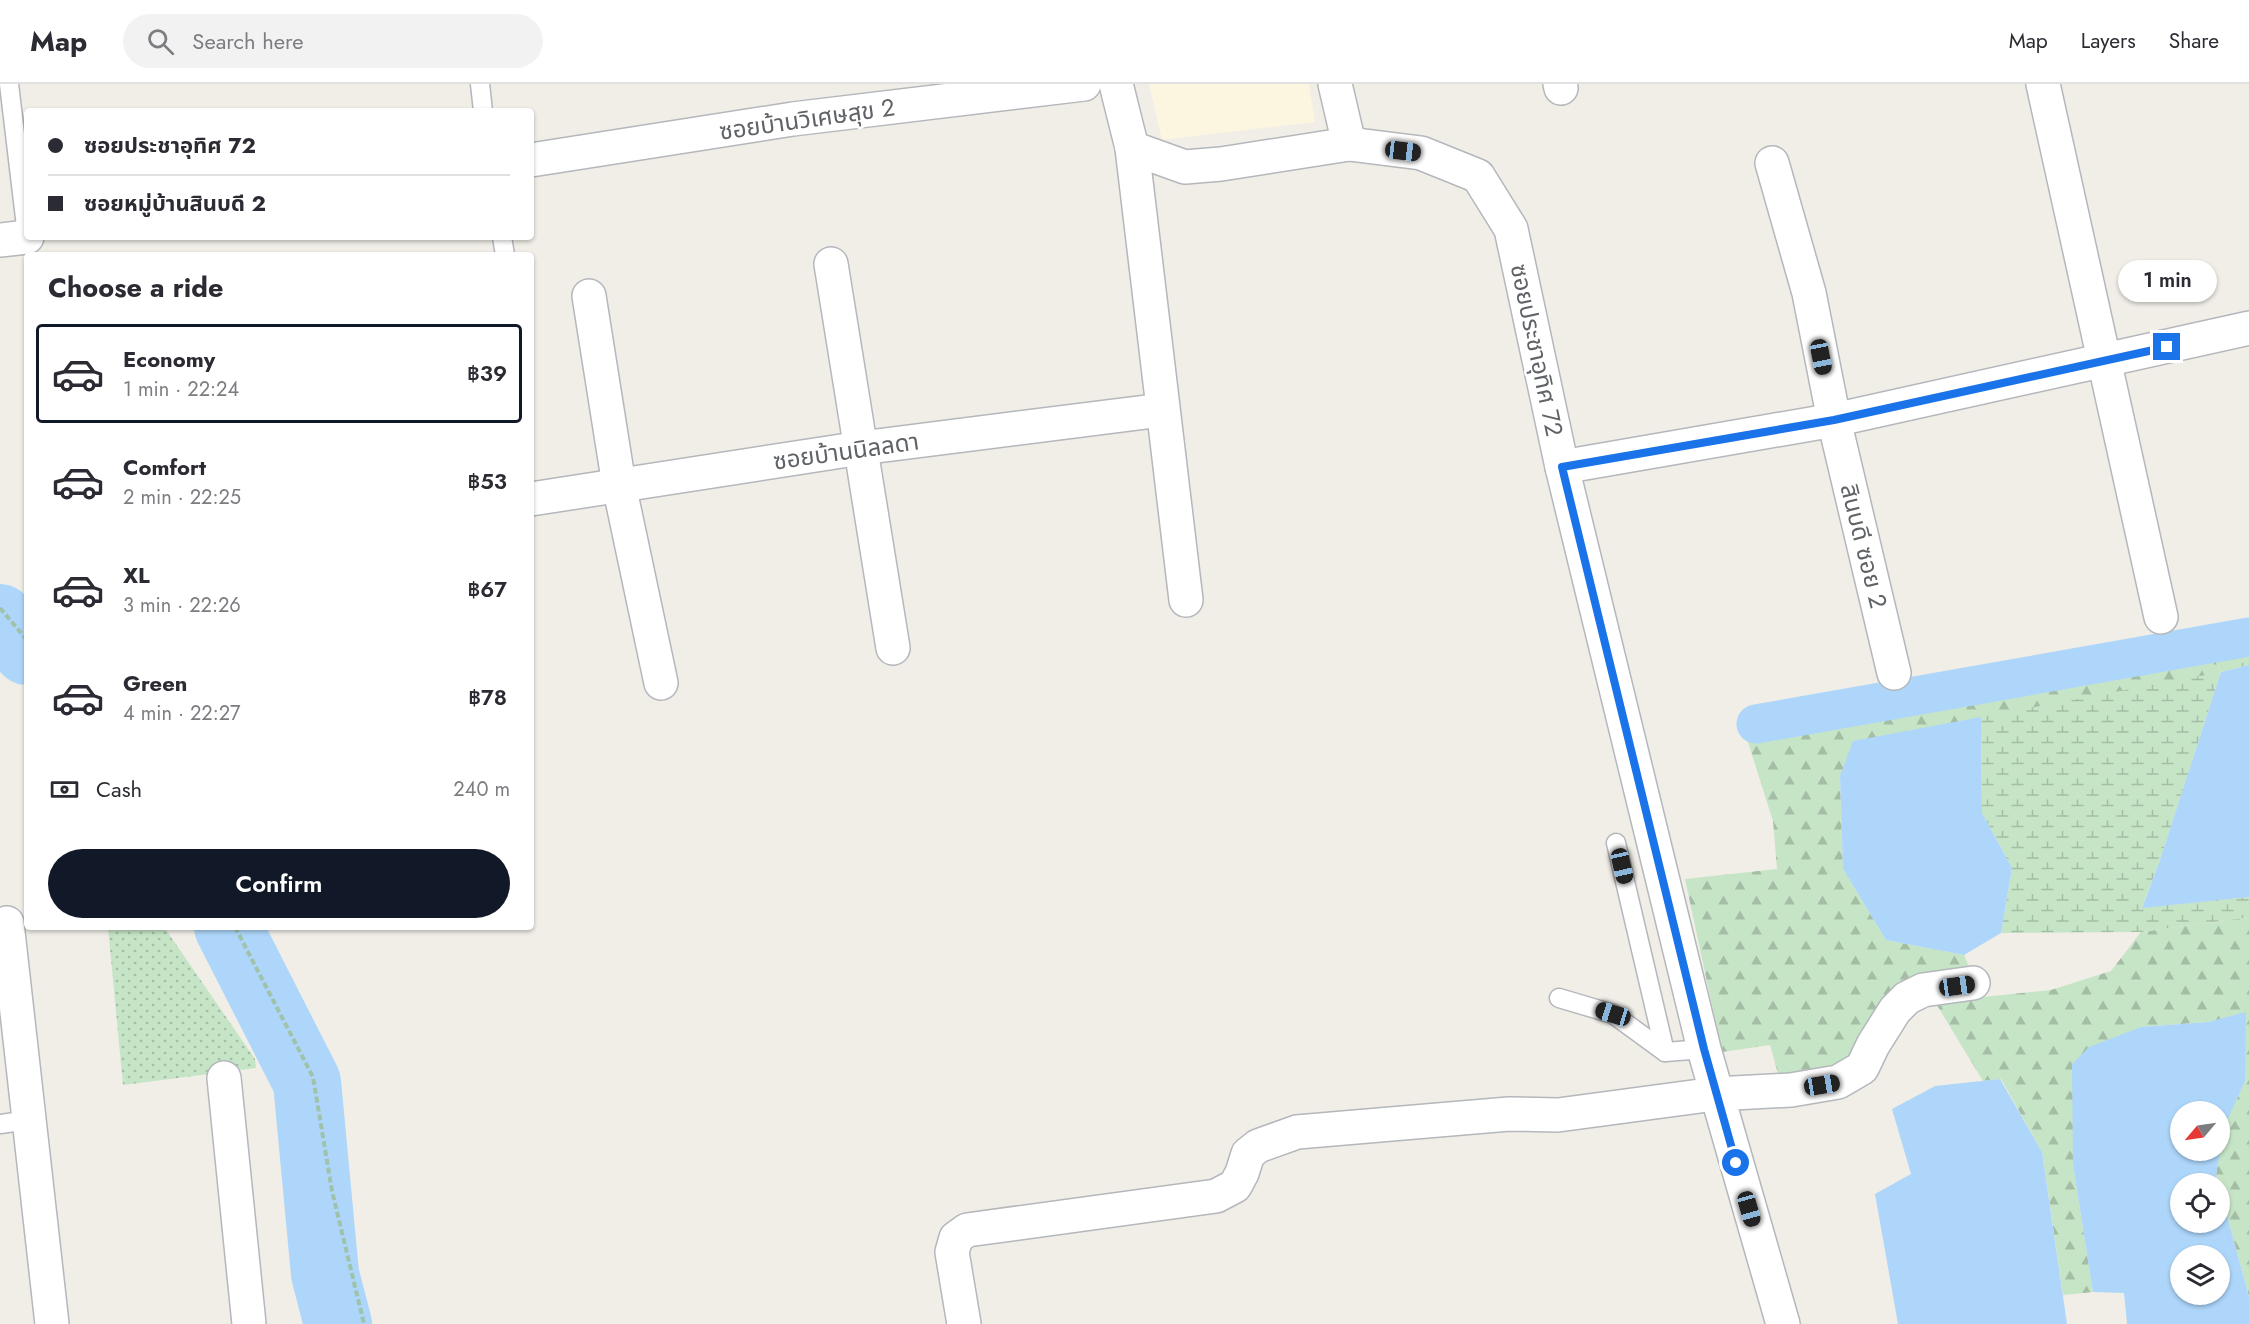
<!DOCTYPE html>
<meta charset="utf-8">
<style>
:root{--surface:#fff;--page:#f2f2f3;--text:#2b2b33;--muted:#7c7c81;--line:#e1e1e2;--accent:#111827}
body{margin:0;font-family:Jost,"Noto Sans Thai",sans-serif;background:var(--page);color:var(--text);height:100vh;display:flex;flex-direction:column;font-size:22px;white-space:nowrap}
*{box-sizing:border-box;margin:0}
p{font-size:20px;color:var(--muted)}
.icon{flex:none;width:33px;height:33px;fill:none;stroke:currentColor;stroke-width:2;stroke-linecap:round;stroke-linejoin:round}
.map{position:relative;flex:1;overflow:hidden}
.panel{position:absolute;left:24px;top:168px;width:510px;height:678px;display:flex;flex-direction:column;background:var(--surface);border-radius:6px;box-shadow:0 2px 4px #0004}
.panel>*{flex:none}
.banner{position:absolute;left:24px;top:24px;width:510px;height:132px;border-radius:6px;box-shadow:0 2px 4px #0004;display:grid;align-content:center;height:132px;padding:0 24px;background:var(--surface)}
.needle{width:39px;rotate:241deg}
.fabs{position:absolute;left:2170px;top:1017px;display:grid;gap:12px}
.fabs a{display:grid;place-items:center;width:60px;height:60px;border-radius:50%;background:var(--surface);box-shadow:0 2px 4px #0004;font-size:30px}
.end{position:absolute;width:27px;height:27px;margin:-14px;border:8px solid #1a73e8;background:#fff;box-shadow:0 0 0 3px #fff}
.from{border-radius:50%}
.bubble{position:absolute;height:42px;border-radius:21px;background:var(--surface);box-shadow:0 2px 4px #0004;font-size:20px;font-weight:600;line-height:42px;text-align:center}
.car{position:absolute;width:18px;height:36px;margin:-18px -9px;border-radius:8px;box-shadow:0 0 4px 2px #0007;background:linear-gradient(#222 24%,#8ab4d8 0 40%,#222 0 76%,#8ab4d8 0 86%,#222 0)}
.banner b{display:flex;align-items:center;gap:21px;height:57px;font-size:22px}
.banner b+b{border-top:2px solid var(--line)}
.banner i{width:15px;height:15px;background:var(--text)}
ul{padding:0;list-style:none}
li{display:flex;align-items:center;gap:18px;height:99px;margin:0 12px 9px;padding:0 12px;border:3px solid transparent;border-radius:6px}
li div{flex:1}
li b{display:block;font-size:22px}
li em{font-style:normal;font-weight:600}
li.on{border-color:var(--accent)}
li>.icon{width:54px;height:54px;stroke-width:1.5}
h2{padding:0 24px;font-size:27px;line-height:72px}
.pay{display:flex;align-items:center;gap:15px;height:66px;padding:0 24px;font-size:22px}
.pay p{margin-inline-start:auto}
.cta{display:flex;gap:12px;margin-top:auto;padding:12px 24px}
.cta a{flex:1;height:69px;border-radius:36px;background:var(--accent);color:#fff;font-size:24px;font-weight:600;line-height:69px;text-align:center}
header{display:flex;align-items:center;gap:36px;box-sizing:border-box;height:84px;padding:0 30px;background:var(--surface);border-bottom:2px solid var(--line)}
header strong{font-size:28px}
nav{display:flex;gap:33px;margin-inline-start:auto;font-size:21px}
.search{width:420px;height:54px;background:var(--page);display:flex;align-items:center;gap:15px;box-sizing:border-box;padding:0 21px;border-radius:33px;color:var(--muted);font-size:22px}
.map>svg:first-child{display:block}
.commercial{fill:#fcf6e0}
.grass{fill:url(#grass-dots)}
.forest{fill:url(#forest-firs)}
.wetland{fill:url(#wetland-marsh)}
.water{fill:#add6fa;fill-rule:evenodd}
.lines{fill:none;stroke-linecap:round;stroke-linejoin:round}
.canal{stroke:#add6fa;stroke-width:39}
.river{stroke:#add6fa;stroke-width:68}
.lane-casing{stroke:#b4b7bb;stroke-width:21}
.street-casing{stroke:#b4b7bb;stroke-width:36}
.path{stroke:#9ec3aa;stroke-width:4;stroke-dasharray:6 3;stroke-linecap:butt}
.lane{stroke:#fff;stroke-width:18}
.street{stroke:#fff;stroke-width:33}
.route{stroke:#1a73e8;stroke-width:8}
.labels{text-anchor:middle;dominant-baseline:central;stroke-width:5;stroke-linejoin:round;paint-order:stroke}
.street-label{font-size:24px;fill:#5f6266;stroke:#fff}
</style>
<header>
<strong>Map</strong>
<div class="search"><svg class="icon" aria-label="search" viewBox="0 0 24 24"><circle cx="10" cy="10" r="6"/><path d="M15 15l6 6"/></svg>Search here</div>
<nav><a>Map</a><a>Layers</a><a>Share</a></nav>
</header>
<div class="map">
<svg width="2249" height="1240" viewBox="0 0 2249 1240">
<defs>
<pattern id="grass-dots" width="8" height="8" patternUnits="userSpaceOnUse" patternTransform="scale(1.5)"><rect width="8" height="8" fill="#c6e5c7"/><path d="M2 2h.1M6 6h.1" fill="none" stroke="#a4bda5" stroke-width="1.8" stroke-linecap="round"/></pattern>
<pattern id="forest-firs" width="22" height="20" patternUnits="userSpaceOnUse" patternTransform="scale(1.5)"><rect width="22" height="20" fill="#c6e5c7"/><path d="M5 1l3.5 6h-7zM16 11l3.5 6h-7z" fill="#a4bda5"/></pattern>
<pattern id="wetland-marsh" width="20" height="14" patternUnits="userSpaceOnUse" patternTransform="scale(1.5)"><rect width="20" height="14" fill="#c6e5c7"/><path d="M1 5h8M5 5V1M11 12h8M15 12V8" fill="none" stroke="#a4bda5"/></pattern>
</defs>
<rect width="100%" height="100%" fill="#f0eee7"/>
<!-- commercial -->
<path class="commercial" d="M 1149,0 L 1309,0 L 1315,38 L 1162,56 Z"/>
<!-- grass -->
<path class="grass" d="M 108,843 L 164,843 L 255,975 L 256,984 L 123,1001 Z"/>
<!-- forest -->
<path class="forest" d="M 2201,549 L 2221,588 L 1840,692 L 1843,785 L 1886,856 L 1964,871 L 1982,913 L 2051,906 L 2111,887 L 2141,848 L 2249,833 L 2249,1213 L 2220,1106 L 2220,1100 L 2218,1099 L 2216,1091 L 2223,1046 L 2245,997 L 2245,929 L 2208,938 L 2141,943 L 2073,1081 L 2093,1208 L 2063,1211 L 2042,1068 L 2001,995 L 1983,997 L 1932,913 L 1786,1018 L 1770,961 L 1722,968 L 1685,795 L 1777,785 L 1773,737 L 1741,636 Z"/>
<!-- wetland -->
<path class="wetland" d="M 2249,540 L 2249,581 L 2221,588 L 2159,779 L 2142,823 L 2249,813 L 2249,833 L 2141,848 L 2001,849 L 2012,784 L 1982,729 L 1981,633 L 2221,588 L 2201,549 Z"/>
<!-- water -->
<g class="water">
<path d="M 2249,581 L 2249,813 L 2142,824 L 2159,779 L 2221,588 Z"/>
<path d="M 1981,633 L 1982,729 L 2012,784 L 2001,849 L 1964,871 L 1886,856 L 1843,785 L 1840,692 L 1853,657 Z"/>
<path d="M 2246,928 L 2245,997 L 2223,1046 L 2220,1064 L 2220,1028 L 2181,1028 L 2181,1066 L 2220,1067 L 2216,1091 L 2218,1099 L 2181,1100 L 2181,1138 L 2220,1138 L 2220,1106 L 2249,1213 L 2249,1240 L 2127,1240 L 2124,1209 L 2093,1208 L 2073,1081 L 2072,980 L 2089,963 L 2141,943 L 2208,938 ZM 2181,1172 L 2220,1172 L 2220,1210 L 2181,1210 Z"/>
<path d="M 2000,995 L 2042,1068 L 2067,1240 L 1898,1240 L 1875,1110 L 1911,1090 L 1892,1025 L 1935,1002 Z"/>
</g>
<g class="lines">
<!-- canal -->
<path class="canal" d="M 1756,640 L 2249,553"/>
<!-- river -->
<g class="river">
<path d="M 0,534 L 27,567"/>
<path d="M 228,843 L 307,998 L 325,1190 L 338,1240"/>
</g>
<!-- lane casing -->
<g class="lane-casing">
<g id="lane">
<path d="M 9,0 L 27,151"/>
<path d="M 480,0 L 483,27"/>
<path d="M 502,153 L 505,171"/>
<path d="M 1616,759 L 1665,968"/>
<path d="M 1559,914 L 1613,930 L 1665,968 L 1704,965"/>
<path d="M 0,1040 L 29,1036"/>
</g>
</g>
<!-- street casing -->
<g class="street-casing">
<g id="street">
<path d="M 1116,0 L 1132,64 L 1185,83 L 1221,80 L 1349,60 L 1421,69 L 1478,92 L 1511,145 L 1562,383 L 1704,965 L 1783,1240"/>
<path d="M 1335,0 L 1349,60"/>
<path d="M 1560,0 L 1561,4"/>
<path d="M 2043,0 L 2161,533"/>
<path d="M 1132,64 L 1186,516"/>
<path d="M 531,76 L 793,35 L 1084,0"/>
<path d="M 1772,79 L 1809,209 L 1834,336 L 1894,589"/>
<path d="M 0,156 L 27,153"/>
<path d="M 831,180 L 893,564"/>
<path d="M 589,212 L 619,401 L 661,599"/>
<path d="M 1562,383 L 1834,336 L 2249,244"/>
<path d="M 531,415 L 861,364 L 1162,326"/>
<path d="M 7,839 L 52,1240"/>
<path d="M 224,994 L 249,1240"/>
<path d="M 964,1240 L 952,1168 L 956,1154 L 967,1146 L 1216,1112 L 1235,1102 L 1242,1089 L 1248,1070 L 1258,1062 L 1297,1048 L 1509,1030 L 1558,1031 L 1715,1010 L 1791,1006 L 1838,998 L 1862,984 L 1873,961 L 1895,926 L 1907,914 L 1923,906 L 1973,899"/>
</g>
</g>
<!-- path -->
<g class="path">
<path d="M 0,524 L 27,556"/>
<path d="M 235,843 L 313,993 L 332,1107 L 364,1240"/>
</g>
<!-- lane -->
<use href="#lane" class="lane"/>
<!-- street -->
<use href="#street" class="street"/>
</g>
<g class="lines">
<!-- route -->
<path class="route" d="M 1736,1079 L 1704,965 L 1562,383 L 1834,336 L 2167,263"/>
</g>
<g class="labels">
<!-- street labels -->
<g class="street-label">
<text transform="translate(807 35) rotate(-8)">ซอยบ้านวิเศษสุข 2</text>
<text transform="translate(1537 266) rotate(78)">ซอยประชาอุทิศ 72</text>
<text transform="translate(846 367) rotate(-8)">ซอยบ้านนิลลดา</text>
<text transform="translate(1864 462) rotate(76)">สินบดี ซอย 2</text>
</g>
</g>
</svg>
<div class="fabs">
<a><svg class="needle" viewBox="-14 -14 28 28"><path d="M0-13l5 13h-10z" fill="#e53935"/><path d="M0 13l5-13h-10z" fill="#7c7c81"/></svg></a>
<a><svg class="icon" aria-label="locate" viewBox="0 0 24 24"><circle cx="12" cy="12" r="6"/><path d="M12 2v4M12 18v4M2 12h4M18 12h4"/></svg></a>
<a><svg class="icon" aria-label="layers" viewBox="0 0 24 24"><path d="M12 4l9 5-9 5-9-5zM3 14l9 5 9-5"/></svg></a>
</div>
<i class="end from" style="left:1736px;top:1079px"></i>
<i class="end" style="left:2167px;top:263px"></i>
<div class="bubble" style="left:2118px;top:176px;width:99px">1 min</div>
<i class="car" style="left:1403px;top:67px;rotate:97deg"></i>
<i class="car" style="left:1821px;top:273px;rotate:169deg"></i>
<i class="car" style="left:1622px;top:782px;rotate:167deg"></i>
<i class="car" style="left:1957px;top:902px;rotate:82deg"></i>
<i class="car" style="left:1613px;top:930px;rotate:287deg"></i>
<i class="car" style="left:1822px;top:1001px;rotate:81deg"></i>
<i class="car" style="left:1749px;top:1125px;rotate:164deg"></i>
<div class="banner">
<b><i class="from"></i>ซอยประชาอุทิศ 72</b>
<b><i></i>ซอยหมู่บ้านสินบดี 2</b>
</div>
<section class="panel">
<h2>Choose a ride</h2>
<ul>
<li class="on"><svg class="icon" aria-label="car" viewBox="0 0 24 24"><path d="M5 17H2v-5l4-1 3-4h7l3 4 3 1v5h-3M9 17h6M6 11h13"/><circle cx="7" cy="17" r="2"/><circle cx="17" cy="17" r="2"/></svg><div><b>Economy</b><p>1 min · 22:24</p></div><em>฿39</em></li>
<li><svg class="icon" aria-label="car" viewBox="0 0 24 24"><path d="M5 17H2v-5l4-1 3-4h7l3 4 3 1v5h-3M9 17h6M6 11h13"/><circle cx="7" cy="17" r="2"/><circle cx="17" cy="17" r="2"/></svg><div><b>Comfort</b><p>2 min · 22:25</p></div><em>฿53</em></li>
<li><svg class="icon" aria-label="car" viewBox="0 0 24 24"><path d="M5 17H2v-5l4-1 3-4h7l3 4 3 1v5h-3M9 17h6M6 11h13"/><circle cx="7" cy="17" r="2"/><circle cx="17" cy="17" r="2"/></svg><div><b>XL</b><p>3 min · 22:26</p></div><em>฿67</em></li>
<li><svg class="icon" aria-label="car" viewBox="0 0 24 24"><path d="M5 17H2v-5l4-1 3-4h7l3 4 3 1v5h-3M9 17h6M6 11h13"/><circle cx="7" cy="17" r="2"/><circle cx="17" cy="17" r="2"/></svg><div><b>Green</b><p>4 min · 22:27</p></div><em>฿78</em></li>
</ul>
<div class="pay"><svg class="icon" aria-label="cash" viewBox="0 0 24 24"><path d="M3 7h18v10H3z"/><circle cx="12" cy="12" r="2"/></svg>Cash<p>240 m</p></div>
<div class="cta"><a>Confirm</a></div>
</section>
</div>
